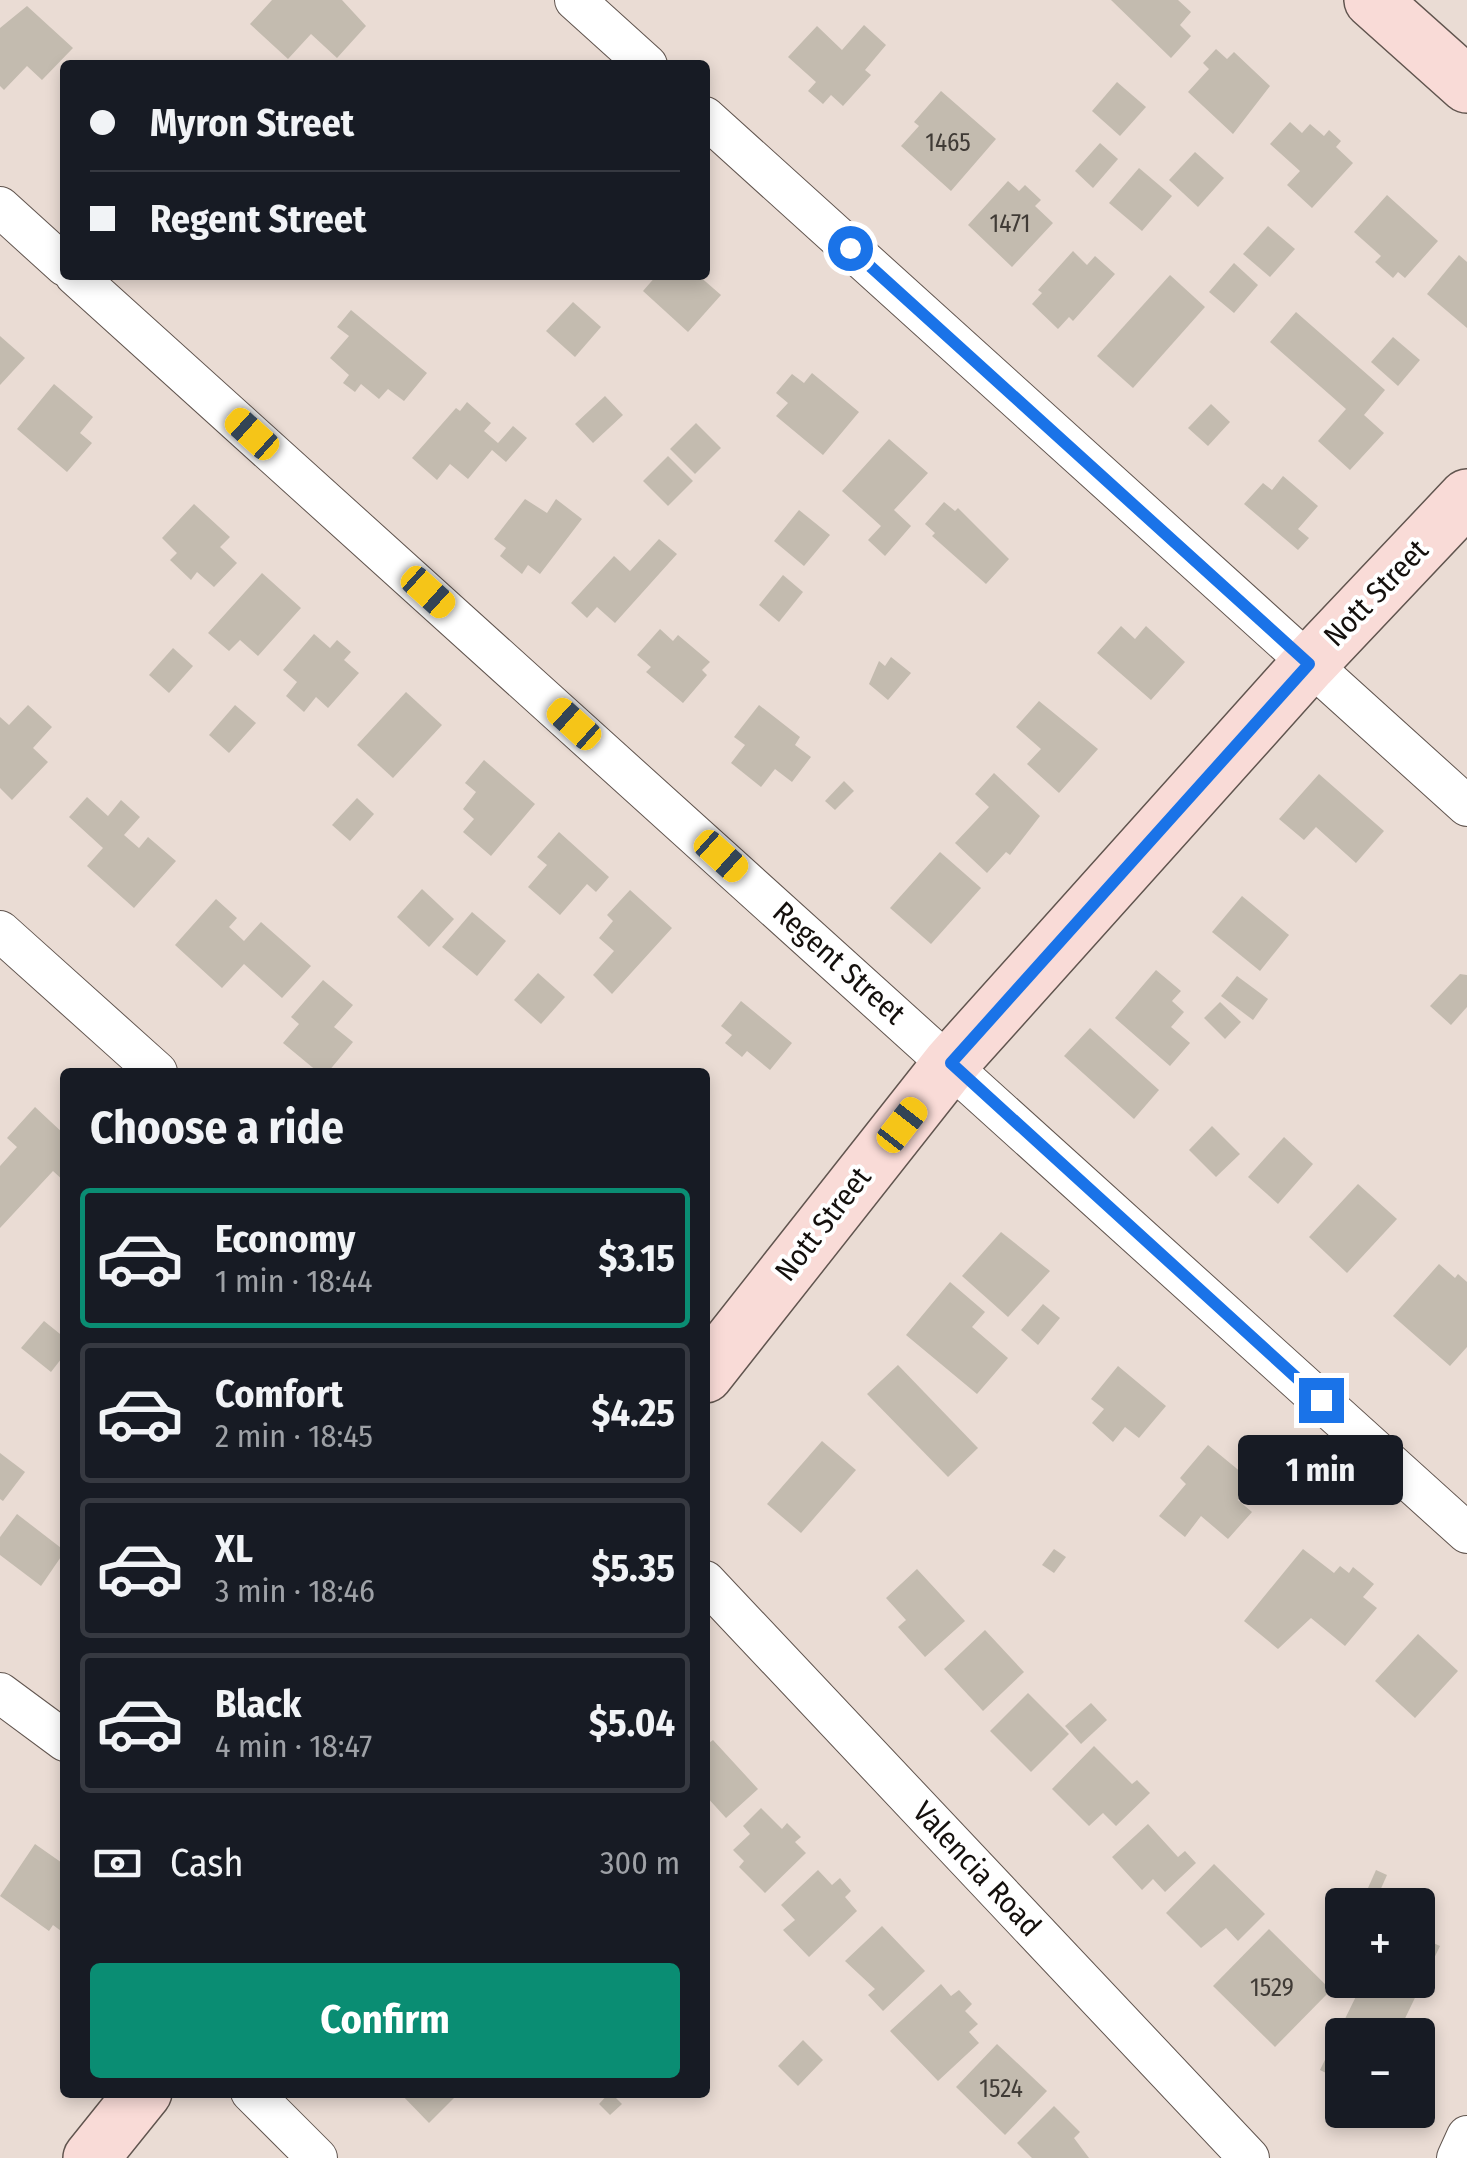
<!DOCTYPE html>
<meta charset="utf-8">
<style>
:root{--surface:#171b24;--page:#242831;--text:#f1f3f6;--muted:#9ea1a6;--line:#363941;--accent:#0a8d73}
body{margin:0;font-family:"Fira Sans Condensed",sans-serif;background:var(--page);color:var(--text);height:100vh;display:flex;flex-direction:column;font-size:38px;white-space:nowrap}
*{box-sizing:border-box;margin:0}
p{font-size:32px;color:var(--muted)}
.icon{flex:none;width:55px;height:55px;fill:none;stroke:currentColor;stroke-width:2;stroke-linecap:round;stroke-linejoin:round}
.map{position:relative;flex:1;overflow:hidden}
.details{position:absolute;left:60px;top:1068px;width:650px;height:1030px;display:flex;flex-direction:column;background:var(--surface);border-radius:10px;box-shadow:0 5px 15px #0003}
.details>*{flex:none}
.banner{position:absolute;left:60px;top:60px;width:650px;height:220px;border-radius:10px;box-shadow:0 5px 15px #0003;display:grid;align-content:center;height:220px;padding:0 30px;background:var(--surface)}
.tools{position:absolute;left:1325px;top:1888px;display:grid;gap:20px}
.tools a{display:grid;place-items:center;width:110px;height:110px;border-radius:10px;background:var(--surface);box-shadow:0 5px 15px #0003;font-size:50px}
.end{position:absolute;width:45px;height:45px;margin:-22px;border:12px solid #1a73e8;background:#fff;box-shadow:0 0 0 5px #fff}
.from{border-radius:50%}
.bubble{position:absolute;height:70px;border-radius:10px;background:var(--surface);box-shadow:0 5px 15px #0003;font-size:32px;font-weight:700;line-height:70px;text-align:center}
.car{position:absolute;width:30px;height:60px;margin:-30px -15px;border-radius:12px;box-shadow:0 0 8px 2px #0007;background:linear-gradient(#f5c518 24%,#345 0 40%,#f5c518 0 76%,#345 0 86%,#f5c518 0)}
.banner b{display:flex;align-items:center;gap:35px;height:95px;font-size:38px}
.banner b+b{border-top:2px solid var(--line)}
.banner i{width:25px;height:25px;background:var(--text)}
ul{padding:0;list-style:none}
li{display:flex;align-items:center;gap:30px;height:140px;margin:0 20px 15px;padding:0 10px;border:5px solid var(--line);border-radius:10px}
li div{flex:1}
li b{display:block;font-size:38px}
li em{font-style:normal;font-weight:700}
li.current{border-color:var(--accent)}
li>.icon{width:90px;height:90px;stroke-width:1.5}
h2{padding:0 30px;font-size:45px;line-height:120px}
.pay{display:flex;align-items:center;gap:25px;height:110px;padding:0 30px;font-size:38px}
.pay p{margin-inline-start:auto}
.button{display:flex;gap:20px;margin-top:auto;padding:20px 30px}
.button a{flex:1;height:115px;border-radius:10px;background:var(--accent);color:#fff;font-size:40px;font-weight:700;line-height:115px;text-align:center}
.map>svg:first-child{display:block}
.building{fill:#c3bbaf}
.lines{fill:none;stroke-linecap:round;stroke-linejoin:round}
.street-casing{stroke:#61554f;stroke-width:42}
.secondary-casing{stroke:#61554f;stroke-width:58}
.street{stroke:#fff;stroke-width:40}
.secondary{stroke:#f9dbd7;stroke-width:55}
.route{stroke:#1a73e8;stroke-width:12}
.labels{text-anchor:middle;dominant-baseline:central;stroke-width:8;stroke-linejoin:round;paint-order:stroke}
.number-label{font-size:25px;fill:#403b36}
.street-label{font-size:30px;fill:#14100d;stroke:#fff}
</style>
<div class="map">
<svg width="1467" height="2158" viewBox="0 0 1467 2158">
<rect width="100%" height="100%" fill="#eadcd4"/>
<!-- building -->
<g class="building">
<path d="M 272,0 L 342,0 L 366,26 L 337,58 L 311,34 L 288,59 L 250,24 Z"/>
<path d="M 1111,0 L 1178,0 L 1191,12 L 1180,25 L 1191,36 L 1171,58 Z"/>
<path d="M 27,6 L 73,48 L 42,80 L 27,66 L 4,90 L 0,86 L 0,28 Z"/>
<path d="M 864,25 L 886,45 L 865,70 L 871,75 L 843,106 L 831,95 L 823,104 L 808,91 L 816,82 L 788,57 L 817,26 L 842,50 Z"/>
<path d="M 1216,49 L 1227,59 L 1234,52 L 1270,86 L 1233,134 L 1188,92 L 1209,69 L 1203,63 Z"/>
<path d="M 1117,82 L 1146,107 L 1120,136 L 1092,111 Z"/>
<path d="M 941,91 L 996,139 L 951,191 L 901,146 L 919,126 L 914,122 Z"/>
<path d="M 1290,122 L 1302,133 L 1310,124 L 1324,136 L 1329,130 L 1341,141 L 1336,147 L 1353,163 L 1312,208 L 1287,185 L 1300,171 L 1270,144 Z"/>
<path d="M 1100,143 L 1118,159 L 1093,188 L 1075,171 Z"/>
<path d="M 1195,152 L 1224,178 L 1198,207 L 1169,180 Z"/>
<path d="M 1139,168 L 1172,196 L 1142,231 L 1109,203 Z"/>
<path d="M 1008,181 L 1019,191 L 1025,185 L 1041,200 L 1035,206 L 1053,223 L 1012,267 L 968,225 Z"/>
<path d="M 1387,195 L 1438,241 L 1405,278 L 1398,272 L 1393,278 L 1375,262 L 1381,256 L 1354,232 Z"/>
<path d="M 1268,226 L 1295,249 L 1270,277 L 1243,254 Z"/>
<path d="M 1073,251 L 1087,265 L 1095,256 L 1115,274 L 1073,321 L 1069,317 L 1058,329 L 1032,304 L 1042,293 L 1038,290 Z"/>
<path d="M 1459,255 L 1467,262 L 1467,328 L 1427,294 Z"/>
<path d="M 1234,263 L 1258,285 L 1234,313 L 1209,292 Z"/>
<path d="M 657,275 L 698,275 L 721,295 L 688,332 L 643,291 Z"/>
<path d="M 1170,275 L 1205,307 L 1133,388 L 1097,356 Z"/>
<path d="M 573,302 L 601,327 L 575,357 L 546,331 Z"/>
<path d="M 351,310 L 427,373 L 404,401 L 388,389 L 379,399 L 361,384 L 355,392 L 343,383 L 349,375 L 330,358 L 349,336 L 337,327 Z"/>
<path d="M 1296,312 L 1385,390 L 1364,415 L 1384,433 L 1350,470 L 1318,441 L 1346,409 L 1270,342 Z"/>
<path d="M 0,336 L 25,358 L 0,385 Z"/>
<path d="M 1393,337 L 1420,360 L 1398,386 L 1371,362 Z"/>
<path d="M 812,373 L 859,412 L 823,455 L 776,416 L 788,403 L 776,393 L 792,374 L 804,383 Z"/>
<path d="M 54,384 L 93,417 L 80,433 L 92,443 L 67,472 L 17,429 Z"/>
<path d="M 605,396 L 623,415 L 593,443 L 575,424 Z"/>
<path d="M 467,402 L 491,423 L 484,431 L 498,443 L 513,426 L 527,438 L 506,462 L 492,450 L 468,479 L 450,464 L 437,480 L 412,458 L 456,408 L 460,411 Z"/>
<path d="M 1211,404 L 1230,422 L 1208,446 L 1188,428 Z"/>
<path d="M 696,423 L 721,448 L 695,474 L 670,449 Z"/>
<path d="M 889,439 L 928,473 L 894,510 L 911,526 L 885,556 L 868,540 L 881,526 L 842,491 Z"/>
<path d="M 668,456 L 693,481 L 668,506 L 643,481 Z"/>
<path d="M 1283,476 L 1318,506 L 1298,529 L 1309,538 L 1298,550 L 1244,504 L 1263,483 L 1272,490 Z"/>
<path d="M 525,499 L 547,513 L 556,499 L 582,519 L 540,574 L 528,565 L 522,574 L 500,556 L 506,548 L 494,539 Z"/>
<path d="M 944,502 L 955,511 L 958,508 L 1009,559 L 986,584 L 932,536 L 935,533 L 925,524 Z"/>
<path d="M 194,504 L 230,537 L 220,547 L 237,563 L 214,587 L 197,572 L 191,580 L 170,560 L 177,553 L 162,538 Z"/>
<path d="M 799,510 L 830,535 L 804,566 L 774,541 Z"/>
<path d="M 659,539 L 677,554 L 615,623 L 597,607 L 587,618 L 571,603 L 614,556 L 630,571 Z"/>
<path d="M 262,573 L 301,608 L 258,656 L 240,640 L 229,651 L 208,633 Z"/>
<path d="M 783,575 L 803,592 L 779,622 L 759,605 Z"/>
<path d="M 1121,626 L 1135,639 L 1146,626 L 1185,662 L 1151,700 L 1097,653 Z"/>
<path d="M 660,629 L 673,641 L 678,635 L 710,662 L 702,670 L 707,675 L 683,703 L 646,672 L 651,667 L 637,655 Z"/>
<path d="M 314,634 L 330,648 L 337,640 L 351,652 L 344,660 L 359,673 L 328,708 L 316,697 L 304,712 L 286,696 L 297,682 L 283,670 Z"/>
<path d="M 173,648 L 193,666 L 169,693 L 149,675 Z"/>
<path d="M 891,657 L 911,673 L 888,700 L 869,684 L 879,661 L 885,666 Z"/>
<path d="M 406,692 L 442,725 L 393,778 L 357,745 Z"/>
<path d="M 1039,701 L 1098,749 L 1059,793 L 1027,764 L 1041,749 L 1016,727 Z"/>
<path d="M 28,705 L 52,727 L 33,748 L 48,762 L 12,800 L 0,788 L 0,717 L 9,725 Z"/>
<path d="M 235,705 L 256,723 L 229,753 L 209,735 Z"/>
<path d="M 759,705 L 800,737 L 795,745 L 811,757 L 792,782 L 775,769 L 761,787 L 731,763 L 745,745 L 734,737 Z"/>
<path d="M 484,760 L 535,804 L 491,856 L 463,832 L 474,819 L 463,809 L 476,792 L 465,783 Z"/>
<path d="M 994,773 L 1040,816 L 1010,855 L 1006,852 L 987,873 L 955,843 L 989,807 L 975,794 Z"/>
<path d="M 1319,774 L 1384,831 L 1356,863 L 1316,827 L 1304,840 L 1279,819 Z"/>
<path d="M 844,781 L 854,791 L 835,810 L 825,801 Z"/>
<path d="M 87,797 L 108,816 L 121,800 L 140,817 L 124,835 L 139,848 L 148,837 L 176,861 L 134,908 L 87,866 L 103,848 L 69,817 Z"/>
<path d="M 357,798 L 374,814 L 350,841 L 332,825 Z"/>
<path d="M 559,832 L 609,877 L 596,892 L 587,884 L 560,915 L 528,887 L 547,865 L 537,857 Z"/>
<path d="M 940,852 L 981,888 L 931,944 L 890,908 Z"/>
<path d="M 422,889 L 454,919 L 429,947 L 397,917 Z"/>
<path d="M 630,890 L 672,928 L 612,994 L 593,975 L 614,951 L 599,938 L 613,921 L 607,915 Z"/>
<path d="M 1242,896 L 1289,935 L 1260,971 L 1212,932 Z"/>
<path d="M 216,899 L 237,918 L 229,927 L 244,941 L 261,922 L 311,966 L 282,998 L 244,964 L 222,988 L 175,945 Z"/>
<path d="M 472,912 L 506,941 L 477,976 L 442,947 Z"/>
<path d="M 1156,970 L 1181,991 L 1172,1001 L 1184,1012 L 1171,1027 L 1190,1043 L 1170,1066 L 1115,1018 Z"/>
<path d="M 538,973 L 565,997 L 541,1024 L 514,1000 Z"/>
<path d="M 1460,974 L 1467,975 L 1467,1007 L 1451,1025 L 1430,1006 Z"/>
<path d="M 1237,976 L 1268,999 L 1253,1020 L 1221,996 Z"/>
<path d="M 323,980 L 353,1005 L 334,1027 L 353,1042 L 328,1072 L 318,1072 L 283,1043 L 299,1024 L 291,1017 Z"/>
<path d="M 741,1001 L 792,1043 L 770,1070 L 747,1051 L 742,1057 L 725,1043 L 732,1035 L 721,1026 Z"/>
<path d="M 1220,1002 L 1241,1022 L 1225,1039 L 1204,1018 Z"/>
<path d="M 1090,1028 L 1159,1090 L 1134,1119 L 1064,1056 Z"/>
<path d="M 35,1107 L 65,1135 L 65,1182 L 53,1171 L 0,1228 L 0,1166 L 17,1147 L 7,1138 Z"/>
<path d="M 1212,1126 L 1240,1154 L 1216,1177 L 1189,1150 Z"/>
<path d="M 1284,1137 L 1313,1164 L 1278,1204 L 1248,1177 Z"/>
<path d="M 1358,1184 L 1397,1219 L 1347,1273 L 1309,1237 Z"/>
<path d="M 1001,1232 L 1050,1271 L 1008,1317 L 962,1276 Z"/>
<path d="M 1439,1264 L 1455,1278 L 1458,1274 L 1467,1282 L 1467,1347 L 1450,1366 L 1393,1316 Z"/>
<path d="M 950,1282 L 985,1312 L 972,1327 L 1008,1358 L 977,1394 L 906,1335 Z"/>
<path d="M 1043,1304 L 1060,1318 L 1038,1345 L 1021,1330 Z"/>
<path d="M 44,1321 L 65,1338 L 65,1354 L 51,1372 L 21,1348 Z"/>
<path d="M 898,1365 L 978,1448 L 948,1477 L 867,1394 Z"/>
<path d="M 1118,1366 L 1166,1406 L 1139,1438 L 1125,1427 L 1113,1442 L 1092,1423 L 1104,1409 L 1091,1399 Z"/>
<path d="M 822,1441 L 856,1470 L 801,1533 L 767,1504 Z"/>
<path d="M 1208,1445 L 1253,1482 L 1238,1500 L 1252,1512 L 1228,1539 L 1201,1516 L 1185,1537 L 1159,1516 L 1186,1484 L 1180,1478 Z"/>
<path d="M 0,1453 L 25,1472 L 3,1501 L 0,1499 Z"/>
<path d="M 17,1514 L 65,1551 L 41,1586 L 0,1555 L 0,1537 Z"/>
<path d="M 1054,1549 L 1066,1557 L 1054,1573 L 1042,1565 Z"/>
<path d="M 1303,1549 L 1334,1573 L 1340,1566 L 1349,1573 L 1353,1567 L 1374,1584 L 1363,1597 L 1377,1608 L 1345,1646 L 1311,1618 L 1278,1649 L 1244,1621 Z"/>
<path d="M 917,1569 L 965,1621 L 925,1657 L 898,1627 L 906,1620 L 886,1598 Z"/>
<path d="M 985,1630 L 1024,1672 L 983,1711 L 944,1669 Z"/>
<path d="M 1418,1634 L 1458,1671 L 1415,1718 L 1375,1681 Z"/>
<path d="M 1028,1693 L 1069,1734 L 1031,1772 L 990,1731 Z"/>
<path d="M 1091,1703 L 1107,1720 L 1081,1744 L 1065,1726 Z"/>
<path d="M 705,1739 L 709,1743 L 713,1740 L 758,1789 L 726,1818 L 705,1795 Z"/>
<path d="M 1094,1746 L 1132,1784 L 1137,1780 L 1150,1793 L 1116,1826 L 1103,1813 L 1089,1826 L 1052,1789 Z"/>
<path d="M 761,1808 L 782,1829 L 787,1823 L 801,1837 L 795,1842 L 806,1853 L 765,1893 L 739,1867 L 744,1861 L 733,1850 L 750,1834 L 743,1826 Z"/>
<path d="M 1148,1824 L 1178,1857 L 1185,1851 L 1196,1863 L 1165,1892 L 1153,1879 L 1142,1890 L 1112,1857 Z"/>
<path d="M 35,1844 L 65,1865 L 65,1934 L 53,1925 L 49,1931 L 0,1896 Z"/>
<path d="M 1214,1864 L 1265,1914 L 1238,1941 L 1226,1928 L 1201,1948 L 1166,1913 Z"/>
<path d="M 818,1870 L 832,1885 L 840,1878 L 851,1891 L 845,1897 L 857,1911 L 809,1957 L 783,1930 L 795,1920 L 781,1905 Z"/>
<path d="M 1376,1870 L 1387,1875 L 1379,1893 L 1368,1888 Z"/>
<path d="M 882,1926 L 925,1971 L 883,2011 L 868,1995 L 875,1989 L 845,1961 Z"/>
<path d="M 1269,1929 L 1331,1990 L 1275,2047 L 1213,1986 Z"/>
<path d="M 1418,1936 L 1440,1946 L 1397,2035 L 1342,2035 L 1342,2081 L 1320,2070 L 1364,1980 L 1418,1980 Z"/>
<path d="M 941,1984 L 951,1996 L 959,1990 L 972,2004 L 965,2011 L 978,2024 L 969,2032 L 979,2043 L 938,2081 L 890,2031 Z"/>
<path d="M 803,2040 L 823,2060 L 798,2086 L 778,2066 Z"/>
<path d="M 997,2044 L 1047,2091 L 1005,2135 L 956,2087 Z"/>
<path d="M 399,2092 L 460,2092 L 429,2123 Z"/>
<path d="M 610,2092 L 622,2104 L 610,2115 L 599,2104 Z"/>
<path d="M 1054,2106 L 1080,2132 L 1074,2138 L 1089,2158 L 1032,2158 L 1017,2143 Z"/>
</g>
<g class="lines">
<!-- street casing -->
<g class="street-casing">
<g id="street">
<path d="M 575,0 L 647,65"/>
<path d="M 705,117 L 1467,806"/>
<path d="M 0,207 L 65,266"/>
<path d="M 75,275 L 1467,1533"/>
<path d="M 0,931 L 157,1072"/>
<path d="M 705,1581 L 1249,2158"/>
<path d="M 0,1693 L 65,1741"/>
<path d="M 251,2092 L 317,2158"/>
<path d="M 1457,2158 L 1467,2136"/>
</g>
</g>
<!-- secondary casing -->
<g class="secondary-casing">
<g id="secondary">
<path d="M 1372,0 L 1467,85"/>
<path d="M 705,1375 L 951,1063 L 1309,664 L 1467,497"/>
<path d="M 91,2158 L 144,2092"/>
</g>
</g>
<!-- street -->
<use href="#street" class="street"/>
<!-- secondary -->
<use href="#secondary" class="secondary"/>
</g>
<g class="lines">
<!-- route -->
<path class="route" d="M 850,248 L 1309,664 L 951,1063 L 1321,1400"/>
</g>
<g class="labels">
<!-- number labels -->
<g class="number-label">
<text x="948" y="143">1465</text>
<text x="1010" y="224">1471</text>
<text x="1272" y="1988">1529</text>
<text x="1001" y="2089">1524</text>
</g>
<!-- street labels -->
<g class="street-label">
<text transform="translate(1376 593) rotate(-46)">Nott Street</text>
<text transform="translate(839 963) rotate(42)">Regent Street</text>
<text transform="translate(823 1224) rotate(-52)">Nott Street</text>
<text transform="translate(977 1869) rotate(47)">Valencia Road</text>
</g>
</g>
</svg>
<div class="tools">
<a>+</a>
<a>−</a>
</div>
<i class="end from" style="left:850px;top:248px"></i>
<i class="end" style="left:1321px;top:1400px"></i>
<div class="bubble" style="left:1238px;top:1435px;width:165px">1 min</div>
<i class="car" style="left:252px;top:434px;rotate:312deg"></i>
<i class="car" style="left:428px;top:592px;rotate:132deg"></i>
<i class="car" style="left:574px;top:724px;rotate:312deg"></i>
<i class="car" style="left:721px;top:856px;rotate:132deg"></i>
<i class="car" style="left:902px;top:1125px;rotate:38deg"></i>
<div class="banner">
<b><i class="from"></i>Myron Street</b>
<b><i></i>Regent Street</b>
</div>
<section class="details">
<h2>Choose a ride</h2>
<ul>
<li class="current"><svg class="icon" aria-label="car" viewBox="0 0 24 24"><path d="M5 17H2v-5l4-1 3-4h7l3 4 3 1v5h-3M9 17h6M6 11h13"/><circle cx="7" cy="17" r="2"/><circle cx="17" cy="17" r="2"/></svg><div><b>Economy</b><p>1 min · 18:44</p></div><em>$3.15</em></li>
<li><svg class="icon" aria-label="car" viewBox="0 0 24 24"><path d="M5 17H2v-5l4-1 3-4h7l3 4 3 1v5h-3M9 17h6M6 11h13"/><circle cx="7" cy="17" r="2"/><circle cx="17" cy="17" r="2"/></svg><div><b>Comfort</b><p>2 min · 18:45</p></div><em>$4.25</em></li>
<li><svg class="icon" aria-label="car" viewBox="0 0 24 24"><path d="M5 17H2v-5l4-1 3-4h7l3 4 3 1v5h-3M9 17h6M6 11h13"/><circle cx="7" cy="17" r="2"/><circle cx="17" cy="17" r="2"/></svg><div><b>XL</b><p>3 min · 18:46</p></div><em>$5.35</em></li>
<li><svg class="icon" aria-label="car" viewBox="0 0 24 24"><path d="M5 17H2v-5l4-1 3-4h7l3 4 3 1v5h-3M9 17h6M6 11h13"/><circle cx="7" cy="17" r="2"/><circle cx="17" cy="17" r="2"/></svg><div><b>Black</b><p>4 min · 18:47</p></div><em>$5.04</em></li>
</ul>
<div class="pay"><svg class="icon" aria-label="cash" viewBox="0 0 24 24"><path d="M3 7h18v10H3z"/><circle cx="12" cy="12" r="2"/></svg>Cash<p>300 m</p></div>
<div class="button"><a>Confirm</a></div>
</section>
</div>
